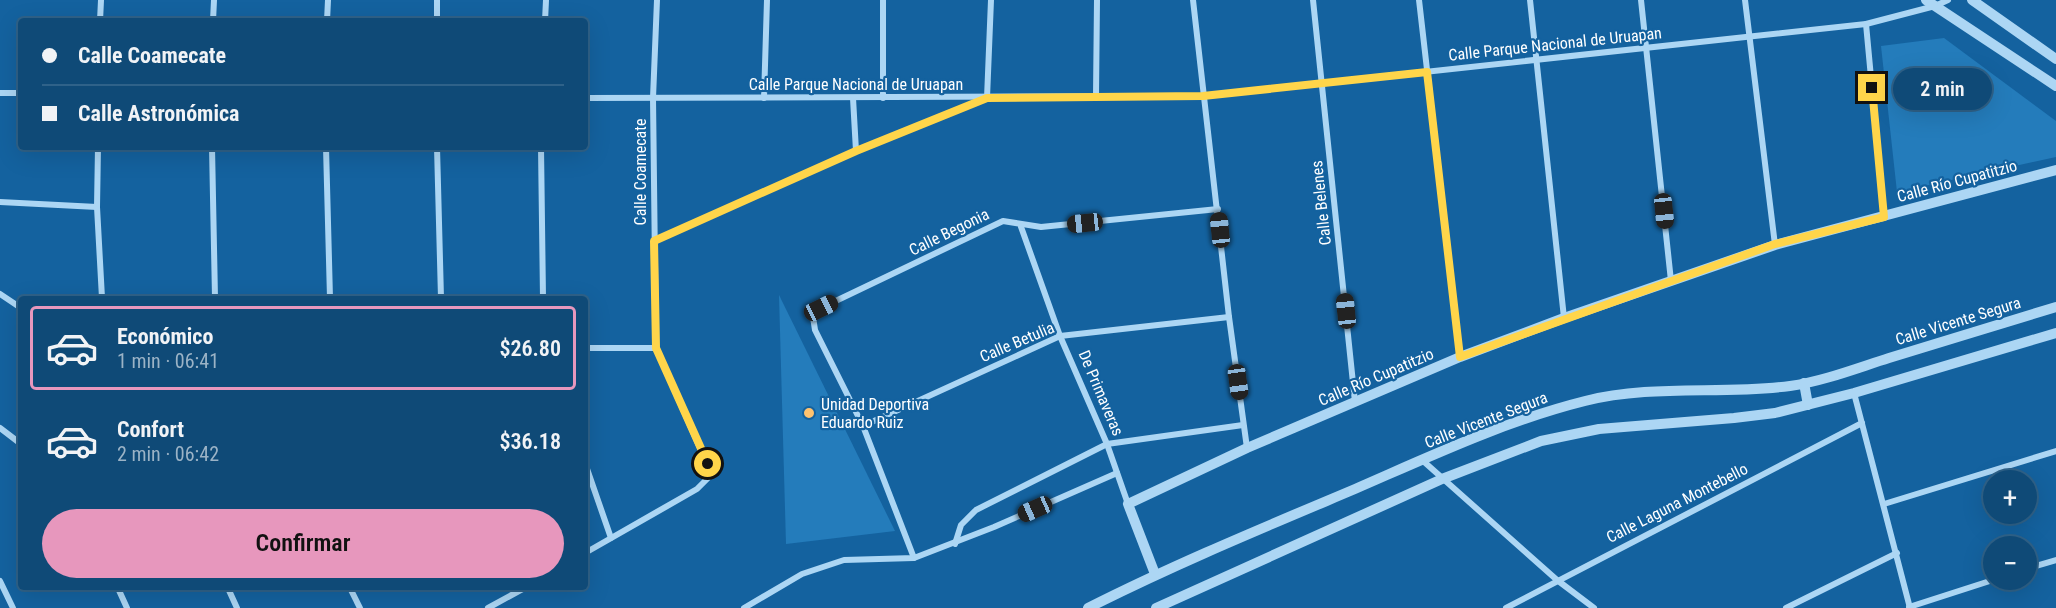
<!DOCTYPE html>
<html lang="es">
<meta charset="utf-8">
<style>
:root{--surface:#0f4a77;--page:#18517c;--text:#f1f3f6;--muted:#9bb3c6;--line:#2f6289;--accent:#e797bd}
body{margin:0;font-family:"Roboto Condensed",sans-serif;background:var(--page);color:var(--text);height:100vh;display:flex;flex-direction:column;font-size:22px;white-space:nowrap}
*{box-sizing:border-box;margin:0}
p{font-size:20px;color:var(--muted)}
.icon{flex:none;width:33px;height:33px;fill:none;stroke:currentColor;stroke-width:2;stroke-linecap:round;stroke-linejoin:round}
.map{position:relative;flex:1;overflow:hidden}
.details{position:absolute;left:18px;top:296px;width:570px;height:294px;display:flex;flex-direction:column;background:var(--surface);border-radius:6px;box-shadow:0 6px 24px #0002,0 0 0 2px var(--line)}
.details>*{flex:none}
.banner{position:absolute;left:18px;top:18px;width:570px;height:132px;border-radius:6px;box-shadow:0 6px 24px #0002,0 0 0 2px var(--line);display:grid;align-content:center;height:132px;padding:0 24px;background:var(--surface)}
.tools{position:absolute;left:1983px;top:470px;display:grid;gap:12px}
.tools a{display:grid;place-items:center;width:54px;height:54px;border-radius:50%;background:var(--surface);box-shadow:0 6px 24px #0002,0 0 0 2px var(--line);font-size:30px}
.end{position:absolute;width:27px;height:27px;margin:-14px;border:8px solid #ffd54a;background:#111;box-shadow:0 0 0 3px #111}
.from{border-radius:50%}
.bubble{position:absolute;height:42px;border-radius:21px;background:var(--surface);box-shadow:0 6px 24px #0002,0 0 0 2px var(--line);font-size:20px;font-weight:600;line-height:42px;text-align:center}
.car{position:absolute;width:18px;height:36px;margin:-18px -9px;border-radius:8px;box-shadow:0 0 4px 2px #0007;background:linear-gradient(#222 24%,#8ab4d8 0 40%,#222 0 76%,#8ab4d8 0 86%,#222 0)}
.banner b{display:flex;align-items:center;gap:21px;height:57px;font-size:22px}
.banner b+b{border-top:2px solid var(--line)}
.banner i{width:15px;height:15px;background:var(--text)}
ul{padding:10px 0 0;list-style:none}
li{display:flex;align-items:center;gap:18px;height:84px;margin:0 12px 9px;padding:0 12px;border:3px solid transparent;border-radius:6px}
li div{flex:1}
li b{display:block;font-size:22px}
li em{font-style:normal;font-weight:600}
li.active{border-color:var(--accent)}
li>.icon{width:54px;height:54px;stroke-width:1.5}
.action{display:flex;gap:12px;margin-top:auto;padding:12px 24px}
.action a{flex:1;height:69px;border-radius:36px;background:var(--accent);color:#111;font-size:24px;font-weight:600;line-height:69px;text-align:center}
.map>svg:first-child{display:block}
.green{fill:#247cbb}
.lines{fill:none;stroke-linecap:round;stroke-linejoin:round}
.minor{stroke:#acd6f4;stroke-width:6}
.tertiary{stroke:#acd6f4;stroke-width:10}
.route{stroke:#ffd54a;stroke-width:8}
.poi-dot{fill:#ffc36f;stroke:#14629f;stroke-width:2}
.labels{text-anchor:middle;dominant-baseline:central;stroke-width:4.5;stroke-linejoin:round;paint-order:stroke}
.street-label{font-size:16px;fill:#fff;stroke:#14629f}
.poi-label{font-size:16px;fill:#fff;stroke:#14629f;text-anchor:start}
</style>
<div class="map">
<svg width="2056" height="608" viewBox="0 0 2056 608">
<rect width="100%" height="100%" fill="#14629f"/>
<!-- green -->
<g class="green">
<path d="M 1944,38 L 2056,121 L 2056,157 L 1897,192 L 1881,46 Z"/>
<path d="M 779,295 L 895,531 L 786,544 Z"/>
</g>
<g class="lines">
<!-- minor -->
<g class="minor">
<path d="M 1193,0 L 1229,317 L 1247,448"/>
<path d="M 1313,0 L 1355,402"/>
<path d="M 1419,0 L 1460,357"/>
<path d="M 1530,0 L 1564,318"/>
<path d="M 1641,0 L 1671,281"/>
<path d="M 1745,0 L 1775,245"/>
<path d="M 100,21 L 101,0"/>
<path d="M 213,21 L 214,0"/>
<path d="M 327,21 L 328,0"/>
<path d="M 437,21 L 437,0"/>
<path d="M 545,21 L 546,0"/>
<path d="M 1866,24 L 1884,217"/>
<path d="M 0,93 L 21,93"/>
<path d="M 1096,96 L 1097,0"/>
<path d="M 585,98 L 1203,96 L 1866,24 L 1935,6 L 1948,0"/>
<path d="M 764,98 L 767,0"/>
<path d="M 853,98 L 856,151"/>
<path d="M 883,98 L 883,0"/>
<path d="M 987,98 L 991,0"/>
<path d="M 98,147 L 97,207 L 102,298"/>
<path d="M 212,147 L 215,298"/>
<path d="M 326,147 L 330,298"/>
<path d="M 437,147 L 441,298"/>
<path d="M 541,147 L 543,298"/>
<path d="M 0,202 L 97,207"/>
<path d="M 1020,224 L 1060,336 L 1107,444 L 1128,504"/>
<path d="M 654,241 L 856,151 L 984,99"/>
<path d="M 0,294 L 21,308"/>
<path d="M 585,348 L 656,348"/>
<path d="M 1854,393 L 1910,608"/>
<path d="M 863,426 L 1060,336 L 1229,317"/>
<path d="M 0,428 L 21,444"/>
<path d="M 1422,460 L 1557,580 L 1594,608"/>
<path d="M 585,463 L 611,538"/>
<path d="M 1884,504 L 2056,451"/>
<path d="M 955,544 L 961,525 L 976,510 L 1107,444 L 1243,425"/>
<path d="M 585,553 L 697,489 L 708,478 L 707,464 L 656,348 L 653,98 L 657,0"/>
<path d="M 914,558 L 863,426 L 815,330 L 813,317 L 821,308 L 1003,221 L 1041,227 L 1218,209"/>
<path d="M 2026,569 L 2056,560"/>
<path d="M 0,581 L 13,608"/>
<path d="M 117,586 L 127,608"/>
<path d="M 227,586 L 237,608"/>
<path d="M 349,586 L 360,608"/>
<path d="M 1909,607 L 1996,579"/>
<path d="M 488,608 L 528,586"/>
<path d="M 744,608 L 802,574 L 844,560 L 914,558 L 994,527 L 1117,473"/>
<path d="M 1506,608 L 1862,423"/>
<path d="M 1786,608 L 1897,553"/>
</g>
<!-- tertiary -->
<g class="tertiary">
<path d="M 1926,0 L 2056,86"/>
<path d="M 1972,0 L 2056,59"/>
<path d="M 1804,383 L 1808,405"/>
<path d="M 1155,574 L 1128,504 L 1247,448 L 1460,357 L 1564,318 L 1775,245 L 2056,170"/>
<path d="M 1088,608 C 1175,564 1265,527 1355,489 C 1431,456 1505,421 1585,401 C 1652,384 1722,395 1790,386 C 1824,381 1857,368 1889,358 C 1945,341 2000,324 2056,307"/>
<path d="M 1156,608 L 1442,479 L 1541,441 L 1599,429 L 1734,418 L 1775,413 L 1854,393 L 2056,333"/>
</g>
</g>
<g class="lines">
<!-- route -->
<path class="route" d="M 708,464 L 656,348 L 654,241 L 856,151 L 987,98 L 1203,96 L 1427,72 L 1460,357 L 1775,244 L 1884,217 L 1872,88"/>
</g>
<!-- markers -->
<circle class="poi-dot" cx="809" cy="413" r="6"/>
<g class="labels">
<!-- street labels -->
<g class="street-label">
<text transform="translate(1555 44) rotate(-6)">Calle Parque Nacional de Uruapan</text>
<text x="856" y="84">Calle Parque Nacional de Uruapan</text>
<text transform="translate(640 172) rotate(-90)">Calle Coamecate</text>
<text transform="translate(1957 181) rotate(-15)">Calle Río Cupatitzio</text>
<text transform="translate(1321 203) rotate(-96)">Calle Belenes</text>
<text transform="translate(949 232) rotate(-26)">Calle Begonia</text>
<text transform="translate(1958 321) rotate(-17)">Calle Vicente Segura</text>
<text transform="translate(1017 342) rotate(-23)">Calle Betulia</text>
<text transform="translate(1376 377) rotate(-23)">Calle Río Cupatitzio</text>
<text transform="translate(1101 393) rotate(67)">De Primaveras</text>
<text transform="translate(1486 420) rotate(-21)">Calle Vicente Segura</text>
<text transform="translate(1677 503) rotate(-27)">Calle Laguna Montebello</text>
</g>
<!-- poi labels -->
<g class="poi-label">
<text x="821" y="404">Unidad Deportiva<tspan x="821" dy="18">Eduardo Ruiz</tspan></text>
</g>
</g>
</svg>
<div class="tools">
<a>+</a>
<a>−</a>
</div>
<i class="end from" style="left:708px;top:464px"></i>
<i class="end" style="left:1872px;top:88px"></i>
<div class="bubble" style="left:1893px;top:68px;width:99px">2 min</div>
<i class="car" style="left:1664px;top:211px;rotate:174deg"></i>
<i class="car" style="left:1085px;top:223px;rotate:264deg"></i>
<i class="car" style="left:1220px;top:230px;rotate:354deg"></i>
<i class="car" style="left:821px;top:308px;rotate:64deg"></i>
<i class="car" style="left:1346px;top:311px;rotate:354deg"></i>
<i class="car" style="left:1238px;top:382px;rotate:172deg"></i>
<i class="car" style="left:1035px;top:509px;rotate:246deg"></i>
<div class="banner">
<b><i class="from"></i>Calle Coamecate</b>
<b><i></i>Calle Astronómica</b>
</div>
<section class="details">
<ul>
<li class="active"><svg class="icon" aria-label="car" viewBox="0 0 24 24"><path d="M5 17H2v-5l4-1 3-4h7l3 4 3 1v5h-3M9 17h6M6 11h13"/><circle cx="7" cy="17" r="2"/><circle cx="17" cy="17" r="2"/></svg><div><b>Económico</b><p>1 min · 06:41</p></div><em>$26.80</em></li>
<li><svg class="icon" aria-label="car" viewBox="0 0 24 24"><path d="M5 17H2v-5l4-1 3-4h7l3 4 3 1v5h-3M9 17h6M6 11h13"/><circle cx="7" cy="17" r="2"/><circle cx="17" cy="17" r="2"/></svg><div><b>Confort</b><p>2 min · 06:42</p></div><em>$36.18</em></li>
</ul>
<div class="action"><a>Confirmar</a></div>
</section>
</div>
